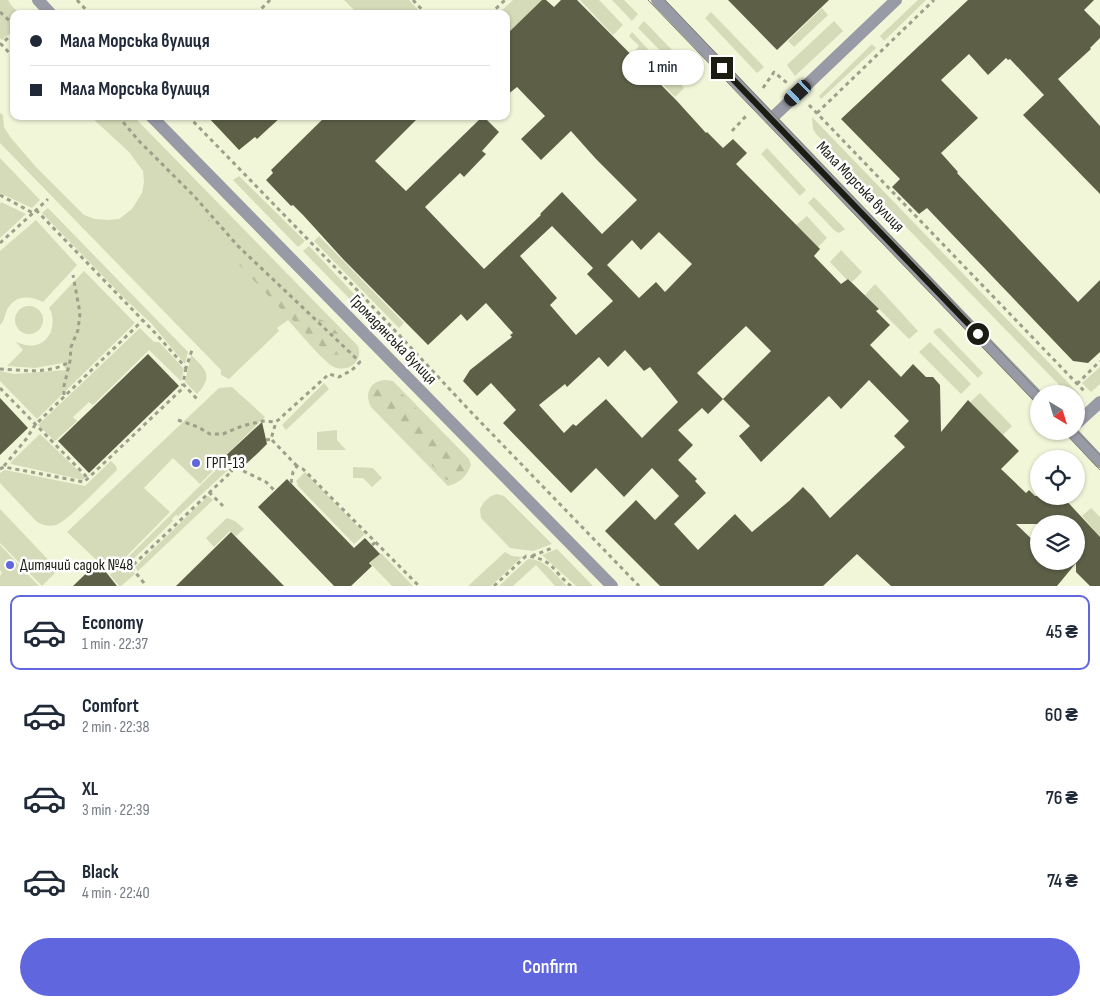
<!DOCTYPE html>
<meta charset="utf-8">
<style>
:root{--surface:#fff;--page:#f2f2f3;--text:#1f2937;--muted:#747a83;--line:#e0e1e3;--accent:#6066de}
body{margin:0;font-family:"Sofia Sans Condensed",sans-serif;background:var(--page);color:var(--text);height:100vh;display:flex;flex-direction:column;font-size:19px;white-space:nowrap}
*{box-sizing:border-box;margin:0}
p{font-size:16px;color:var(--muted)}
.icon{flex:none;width:28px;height:28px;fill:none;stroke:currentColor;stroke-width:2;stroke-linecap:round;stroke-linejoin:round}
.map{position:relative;height:586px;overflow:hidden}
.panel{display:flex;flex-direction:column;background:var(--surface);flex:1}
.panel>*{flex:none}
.top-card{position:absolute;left:10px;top:10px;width:500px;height:110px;border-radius:10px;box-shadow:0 1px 4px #0004;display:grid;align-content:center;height:110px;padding:0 20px;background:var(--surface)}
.needle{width:32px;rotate:142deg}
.buttons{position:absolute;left:1030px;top:385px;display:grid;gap:10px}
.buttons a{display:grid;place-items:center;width:55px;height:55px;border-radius:50%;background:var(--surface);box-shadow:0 1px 4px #0004;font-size:25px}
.end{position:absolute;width:22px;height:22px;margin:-11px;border:6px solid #1b1c12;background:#fff;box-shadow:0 0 0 2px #fff}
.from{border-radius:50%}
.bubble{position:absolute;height:35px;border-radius:18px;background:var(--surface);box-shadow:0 1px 4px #0004;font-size:16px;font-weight:600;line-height:35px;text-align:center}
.car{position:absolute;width:15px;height:30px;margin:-15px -8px;border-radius:6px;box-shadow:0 0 4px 1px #0007;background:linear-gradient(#222 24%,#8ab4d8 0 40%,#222 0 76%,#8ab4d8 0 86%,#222 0)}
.top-card b{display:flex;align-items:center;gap:18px;height:48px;font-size:19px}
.top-card b+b{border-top:1px solid var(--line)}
.top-card i{width:12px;height:12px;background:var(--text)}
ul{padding:9px 0 0;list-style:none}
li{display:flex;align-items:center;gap:15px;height:75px;margin:0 10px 8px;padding:0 10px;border:2px solid transparent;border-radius:10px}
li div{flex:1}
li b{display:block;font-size:19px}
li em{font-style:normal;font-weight:600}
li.on{border-color:var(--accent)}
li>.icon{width:45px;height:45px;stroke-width:1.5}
.button{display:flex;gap:10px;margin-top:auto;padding:10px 20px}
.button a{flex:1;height:58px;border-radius:30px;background:var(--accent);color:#fff;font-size:20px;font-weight:600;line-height:58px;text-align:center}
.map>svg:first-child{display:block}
.green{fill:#d5dab8}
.forest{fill:url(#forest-firs)}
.building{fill:#5d6047;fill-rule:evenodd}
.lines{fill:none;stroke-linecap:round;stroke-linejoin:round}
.path{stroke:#9c9f89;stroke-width:3;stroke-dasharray:4 4;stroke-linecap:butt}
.minor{stroke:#989aa5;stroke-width:12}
.tram{stroke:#7c7f6c;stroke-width:1}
.route{stroke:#1b1c12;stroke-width:6}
.poi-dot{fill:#6066de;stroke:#fff;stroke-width:2}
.labels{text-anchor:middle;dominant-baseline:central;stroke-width:5;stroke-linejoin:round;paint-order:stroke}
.street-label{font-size:16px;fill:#1b1c12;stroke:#fff}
.poi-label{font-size:16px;fill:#1b1c12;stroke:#fff;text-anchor:start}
</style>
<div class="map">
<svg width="1100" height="586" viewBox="0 0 1100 586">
<defs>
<pattern id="forest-firs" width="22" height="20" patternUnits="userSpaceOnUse" patternTransform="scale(1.25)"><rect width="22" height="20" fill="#d5dab8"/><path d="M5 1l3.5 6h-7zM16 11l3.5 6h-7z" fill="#b6ba9d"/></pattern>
</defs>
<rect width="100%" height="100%" fill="#f2f6d9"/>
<!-- green -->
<g class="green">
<path d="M 0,0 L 8,0 L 11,5 L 20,14 L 14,14 L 14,31 L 13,31 L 2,40 L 0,38 Z"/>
<path d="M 344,0 L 409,0 L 422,14 L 358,14 Z"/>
<path d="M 513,0 L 542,0 L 506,35 L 506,14 L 498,14 Z"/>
<path d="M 580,0 L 599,0 L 623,25 L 613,35 Z"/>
<path d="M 612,0 L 624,0 L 638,14 L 632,21 Z"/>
<path d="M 918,0 L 926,0 L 884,41 L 880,36 Z"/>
<path d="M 822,8 L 828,15 L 794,47 L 788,41 Z"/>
<path d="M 711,12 L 764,67 L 757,73 L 705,18 Z"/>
<path d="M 644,21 L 699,78 L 693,84 L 638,28 Z"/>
<path d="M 834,21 L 843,31 L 795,76 L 787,65 Z"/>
<path d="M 632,32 L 684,88 L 675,97 L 633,53 L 639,46 L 629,36 Z"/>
<path d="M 872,44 L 876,48 L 821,99 L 819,96 Z"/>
<path d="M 0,113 L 3,115 L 4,127 L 11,138 L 36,167 L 84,215 L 95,219 L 108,220 L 119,219 L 132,209 L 142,193 L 144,182 L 143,171 L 129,152 L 90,116 L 133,116 L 358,346 C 364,361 348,373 334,367 C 325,363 296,329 288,320 L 277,328 L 279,331 L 229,379 L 221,375 L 221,370 L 0,143 Z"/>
<path d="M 812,117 L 1080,395 L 1066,392 L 816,134 L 813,129 Z"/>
<path d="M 767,148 L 806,190 L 800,196 L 761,154 Z"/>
<path d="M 0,158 L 40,200 L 32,208 L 0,193 Z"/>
<path d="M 239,176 L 305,241 L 298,247 L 233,180 Z"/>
<path d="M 814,197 L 845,229 L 839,233 L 835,231 L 808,203 Z"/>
<path d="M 1,202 L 26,214 L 0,238 L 0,204 Z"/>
<path d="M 48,208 L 188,352 L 185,364 L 151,323 L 126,300 L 42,213 Z"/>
<path d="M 807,216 L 827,238 L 818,247 L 796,225 Z"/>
<path d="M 36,220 L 77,265 L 43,302 C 30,295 14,295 7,310 C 4,316 5,321 0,325 L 0,251 Z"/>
<path d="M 319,236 L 404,323 L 399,328 L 314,241 Z"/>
<path d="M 309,246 L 384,326 L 380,330 L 303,251 Z"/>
<path d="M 841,250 L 862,272 L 852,282 L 849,279 L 847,280 L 830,262 Z"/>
<path d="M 84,271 L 135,323 L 37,419 L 0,381 L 0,371 L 14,374 L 66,370 L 63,363 L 35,368 L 7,366 L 23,350 L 16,342 C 23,344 29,347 36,345 C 52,341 57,320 49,308 Z"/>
<path d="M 875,284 L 918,331 L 909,339 L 865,295 Z"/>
<circle cx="29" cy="320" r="14"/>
<path d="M 140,328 L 154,342 L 159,342 L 184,369 L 181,381 L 149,350 L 93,405 L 89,402 L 73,417 L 77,421 L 55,441 L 38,425 Z"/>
<path d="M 940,328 L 983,373 L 978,378 L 933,332 L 936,329 Z"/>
<path d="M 930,342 L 971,384 L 961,394 L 919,352 Z"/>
<path d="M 191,355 C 207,370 213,377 197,394 L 185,382 Z"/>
<path d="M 1100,367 L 1100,384 L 1091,392 L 1082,383 Z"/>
<path d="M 385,380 L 393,381 L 469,459 L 471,465 C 466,477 461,482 448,486 L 371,407 C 364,394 370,381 385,380 Z"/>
<path d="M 324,383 L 329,389 L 286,430 L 282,425 Z"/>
<path d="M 232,387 L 265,417 L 223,458 L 223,460 L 200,484 L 173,458 L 144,488 L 170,512 L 110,573 L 67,532 L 219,388 Z"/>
<path d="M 980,393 L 1012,426 L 1003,435 L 970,402 Z"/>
<path d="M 337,430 L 337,440 L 346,450 L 317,450 L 317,432 Z"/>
<path d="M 40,434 L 85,477 L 83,480 L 11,464 L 11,462 Z"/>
<path d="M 111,461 L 116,466 L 117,470 C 105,481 69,520 56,525 C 49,527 43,525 37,522 L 0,483 L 0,473 L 5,470 L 85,486 Z"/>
<path d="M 222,464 L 228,470 L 178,516 L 176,515 L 172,519 L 173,521 L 127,565 L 135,574 L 121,586 L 119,586 L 110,575 Z"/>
<path d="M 353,467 L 373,468 L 382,478 L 372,487 L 363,478 L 353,478 Z"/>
<path d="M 305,472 L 365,534 L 354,544 L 297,485 L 298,484 L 296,481 Z"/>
<path d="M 497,494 L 504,496 L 552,544 L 533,551 L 510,548 L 481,518 L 480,509 L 484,502 L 491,496 Z"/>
<path d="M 208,496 L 213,500 L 138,571 L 135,567 Z"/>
<path d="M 1091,508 L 1100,517 L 1100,537 L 1082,516 Z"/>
<path d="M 0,509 L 58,570 L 42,586 L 0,543 Z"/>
<path d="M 227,518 L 235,521 L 244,529 L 236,536 L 230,531 L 214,547 L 206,538 Z"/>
<path d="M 0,545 L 39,586 L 0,586 L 0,576 L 2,573 L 0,570 Z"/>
<path d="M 557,549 L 593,586 L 576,586 L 542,555 Z"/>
<path d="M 505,552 L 512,556 L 522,557 L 491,586 L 468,586 Z"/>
<path d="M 381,553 L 413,586 L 392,586 L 370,563 Z"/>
<path d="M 528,559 C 546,559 554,574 567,586 L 555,586 L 536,565 L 513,586 L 499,586 Z"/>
</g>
<!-- forest -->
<g class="forest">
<path d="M 199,218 L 208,219 L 283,295 L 305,314 L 330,323 L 342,339 L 340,355 L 328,354 L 305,332 L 275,303 L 203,226 Z"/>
<path d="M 387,384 L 396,388 L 467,460 L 469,464 C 464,474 457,485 445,479 L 374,406 C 366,392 373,386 387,384 Z"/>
</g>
<!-- building -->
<g class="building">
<path d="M 542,0 L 546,0 L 554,7 L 561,0 L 577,0 L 677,101 L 706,133 L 707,132 L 723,148 L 733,139 L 747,153 L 736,164 L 820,249 L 814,256 L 841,284 L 848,279 L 879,309 L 876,311 L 890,325 L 870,345 L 901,377 L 913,364 L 926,377 L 933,377 L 940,385 L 941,432 L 968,400 L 1019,451 L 1001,469 L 1026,493 L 1029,490 L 1035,496 L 1062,496 L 1100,537 L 1100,586 L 1090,586 L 1076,572 L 1076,563 L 1057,586 L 891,586 L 857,554 L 823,586 L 660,586 L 605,531 L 636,500 L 655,520 L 679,496 L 652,468 L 624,497 L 596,468 L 571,493 L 503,423 L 516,410 L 491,383 L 477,396 L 463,381 L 470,370 L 512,337 L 510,335 L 513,333 L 486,303 L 467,321 L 461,314 L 428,345 L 343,259 L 303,215 L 293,205 L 291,206 L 266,180 L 273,173 L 271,170 L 326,116 L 420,116 L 375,161 L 406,191 L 483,116 L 499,132 L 482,151 L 486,154 L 464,177 L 460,173 L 425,207 L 484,269 L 541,215 L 540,214 L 562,192 L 602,234 L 637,200 L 596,159 L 571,131 L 541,160 L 521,139 L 545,116 L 517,87 L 506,96 L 506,35 ZM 552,226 L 593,268 L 587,274 L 613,301 L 576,335 L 550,305 L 557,298 L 520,256 ZM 659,232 L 692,264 L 665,292 L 656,282 L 639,298 L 607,265 L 632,240 L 641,250 ZM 746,326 L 771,351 L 723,399 L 697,373 ZM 625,350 L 644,371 L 650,367 L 678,402 L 642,438 L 606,399 L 576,426 L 573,424 L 564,433 L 539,405 L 565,384 L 567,387 L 599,357 L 608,367 ZM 869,380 L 909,421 L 894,436 L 905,447 L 830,518 L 812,496 L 803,487 L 789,501 L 752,532 L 735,514 L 698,550 L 674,524 L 706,493 L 695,481 L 697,479 L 678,460 L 693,445 L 678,430 L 702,408 L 708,414 L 723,399 L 750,426 L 739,436 L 761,462 L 829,396 L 841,409 ZM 1016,524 L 1076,524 L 1076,561 L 1039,561 L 1039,546 Z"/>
<path d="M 728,0 L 829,0 L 777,50 Z"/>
<path d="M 968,0 L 1094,0 L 1084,10 L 1100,26 L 1100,38 L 1090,48 L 1091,49 L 1058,79 L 1100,126 L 1100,194 L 1023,115 L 1044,95 L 1010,59 L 1008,60 L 1006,58 L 988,75 L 969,54 L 941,80 L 978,118 L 941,153 L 958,172 L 957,173 L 1078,302 L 1100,280 L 1100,352 L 1088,363 L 1073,361 L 927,208 L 919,214 L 892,187 L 900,179 L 841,119 Z"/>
<path d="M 207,116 L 282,116 L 257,139 L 255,137 L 239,150 Z"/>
<path d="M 148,354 L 179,386 L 89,473 L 58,441 Z"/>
<path d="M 0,398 L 28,428 L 0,455 Z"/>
<path d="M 262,422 L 267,444 L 259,452 L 245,465 L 221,460 Z"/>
<path d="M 287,479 L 354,548 L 365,538 L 380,554 L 369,563 L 372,566 L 351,586 L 334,586 L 258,507 Z"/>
<path d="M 231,532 L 284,586 L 176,586 Z"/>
<path d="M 98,562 L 117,586 L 73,586 Z"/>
</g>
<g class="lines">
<!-- path -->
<g class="path">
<path d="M 77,0 L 90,14"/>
<path d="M 413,0 L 426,14"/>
<path d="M 0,12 L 14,25"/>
<path d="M 256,14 L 270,0"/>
<path d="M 490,14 L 505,0"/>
<path d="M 14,33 L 1,44 L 14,58"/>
<path d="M 763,88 L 774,72 L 787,83"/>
<path d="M 809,105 L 1086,393"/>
<path d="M 817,113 L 934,0"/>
<path d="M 118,116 L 139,141 L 195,197 L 238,246 L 360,362"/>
<path d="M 188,116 L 358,291 L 470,411 L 639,586"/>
<path d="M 732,131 L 746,116"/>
<path d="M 0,195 L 33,213 L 48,199"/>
<path d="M 36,210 L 158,336 L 186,368 L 193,347"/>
<path d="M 0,243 L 33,213"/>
<path d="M 186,368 L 183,384 L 199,401"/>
<path d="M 0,369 C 22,370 51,375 70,361"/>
<path d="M 1077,384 L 1100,361"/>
<path d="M 0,388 L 85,475 L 88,480"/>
<path d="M 64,395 L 64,386 L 70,361 L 71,347 L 78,330 L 80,313 L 73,275"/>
<path d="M 178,420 L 198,427 L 210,434 L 223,434 L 242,426 L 263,421 L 276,422"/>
<path d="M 266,440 L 271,439"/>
<path d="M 224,463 L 232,471 L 237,468 L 266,482 L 275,491"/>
<path d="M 4,466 L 27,438 L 35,425 L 143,320"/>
<path d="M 297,466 L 271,439 L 276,422 L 329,374 L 339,377 L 352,370 L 361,361"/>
<path d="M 0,469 L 4,467 L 84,482 L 182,389 L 183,384"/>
<path d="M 291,483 L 293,472 L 297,466 L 303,469 L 419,586"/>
<path d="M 209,492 L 223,506"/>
<path d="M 372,545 L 376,542"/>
<path d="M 532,556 L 552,548"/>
<path d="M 144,583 L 131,567 L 232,471"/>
<path d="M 494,586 L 526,556 C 554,559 552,571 571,586"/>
</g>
<!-- minor -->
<g class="minor">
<path d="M 38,0 L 51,14"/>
<path d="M 657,0 L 1039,398"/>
<path d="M 151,116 L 612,586"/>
<path d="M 771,119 L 896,0"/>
<path d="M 1076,424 L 1100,402"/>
<path d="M 1071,431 L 1100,462"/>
</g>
<!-- tram -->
<g class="tram">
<path d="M 648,0 L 1039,406"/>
<path d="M 665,0 L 1041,394"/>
<path d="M 1076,430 L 1100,455"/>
<path d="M 1063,431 L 1100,470"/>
</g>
</g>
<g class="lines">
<!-- route -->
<path class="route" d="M 722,68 L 978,334"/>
</g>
<!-- markers -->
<g class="poi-dot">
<circle cx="196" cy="463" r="5"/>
<circle cx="10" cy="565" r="5"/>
</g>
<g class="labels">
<!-- street labels -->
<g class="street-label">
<text transform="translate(860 187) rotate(46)">Мала Морська вулиця</text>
<text transform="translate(393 340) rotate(46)">Громадянська вулиця</text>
</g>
<!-- poi labels -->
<g class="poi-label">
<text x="206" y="463">ГРП-13</text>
<text x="20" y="565">Дитячий садок №48</text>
</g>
</g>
</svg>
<div class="buttons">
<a><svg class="needle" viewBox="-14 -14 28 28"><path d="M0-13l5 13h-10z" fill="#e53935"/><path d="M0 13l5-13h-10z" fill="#747a83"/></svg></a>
<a><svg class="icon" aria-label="locate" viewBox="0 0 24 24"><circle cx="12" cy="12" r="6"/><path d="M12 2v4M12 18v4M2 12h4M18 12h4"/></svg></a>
<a><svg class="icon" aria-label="layers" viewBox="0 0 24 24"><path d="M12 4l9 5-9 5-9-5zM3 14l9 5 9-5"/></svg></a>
</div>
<i class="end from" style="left:978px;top:334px"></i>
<i class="end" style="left:722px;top:68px"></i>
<div class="bubble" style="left:622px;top:50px;width:82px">1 min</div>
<i class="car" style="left:798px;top:93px;rotate:227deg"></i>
<div class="top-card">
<b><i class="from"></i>Мала Морська вулиця</b>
<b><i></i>Мала Морська вулиця</b>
</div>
</div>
<section class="panel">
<ul>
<li class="on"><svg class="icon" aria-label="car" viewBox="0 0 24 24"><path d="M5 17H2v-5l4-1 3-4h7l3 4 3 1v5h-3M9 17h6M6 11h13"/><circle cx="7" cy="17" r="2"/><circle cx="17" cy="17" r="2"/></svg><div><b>Economy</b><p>1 min · 22:37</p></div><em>45 ₴</em></li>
<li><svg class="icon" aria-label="car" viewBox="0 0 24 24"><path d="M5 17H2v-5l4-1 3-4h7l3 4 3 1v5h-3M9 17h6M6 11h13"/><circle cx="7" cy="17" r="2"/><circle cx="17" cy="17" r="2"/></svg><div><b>Comfort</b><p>2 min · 22:38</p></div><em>60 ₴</em></li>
<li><svg class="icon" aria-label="car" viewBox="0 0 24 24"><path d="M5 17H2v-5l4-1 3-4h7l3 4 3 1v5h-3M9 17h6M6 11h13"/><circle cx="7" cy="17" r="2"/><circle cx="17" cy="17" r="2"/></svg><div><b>XL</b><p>3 min · 22:39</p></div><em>76 ₴</em></li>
<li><svg class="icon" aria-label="car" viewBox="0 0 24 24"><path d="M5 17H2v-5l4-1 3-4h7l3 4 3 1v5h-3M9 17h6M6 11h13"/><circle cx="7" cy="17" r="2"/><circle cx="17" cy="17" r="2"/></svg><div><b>Black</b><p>4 min · 22:40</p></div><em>74 ₴</em></li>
</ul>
<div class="button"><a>Confirm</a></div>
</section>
